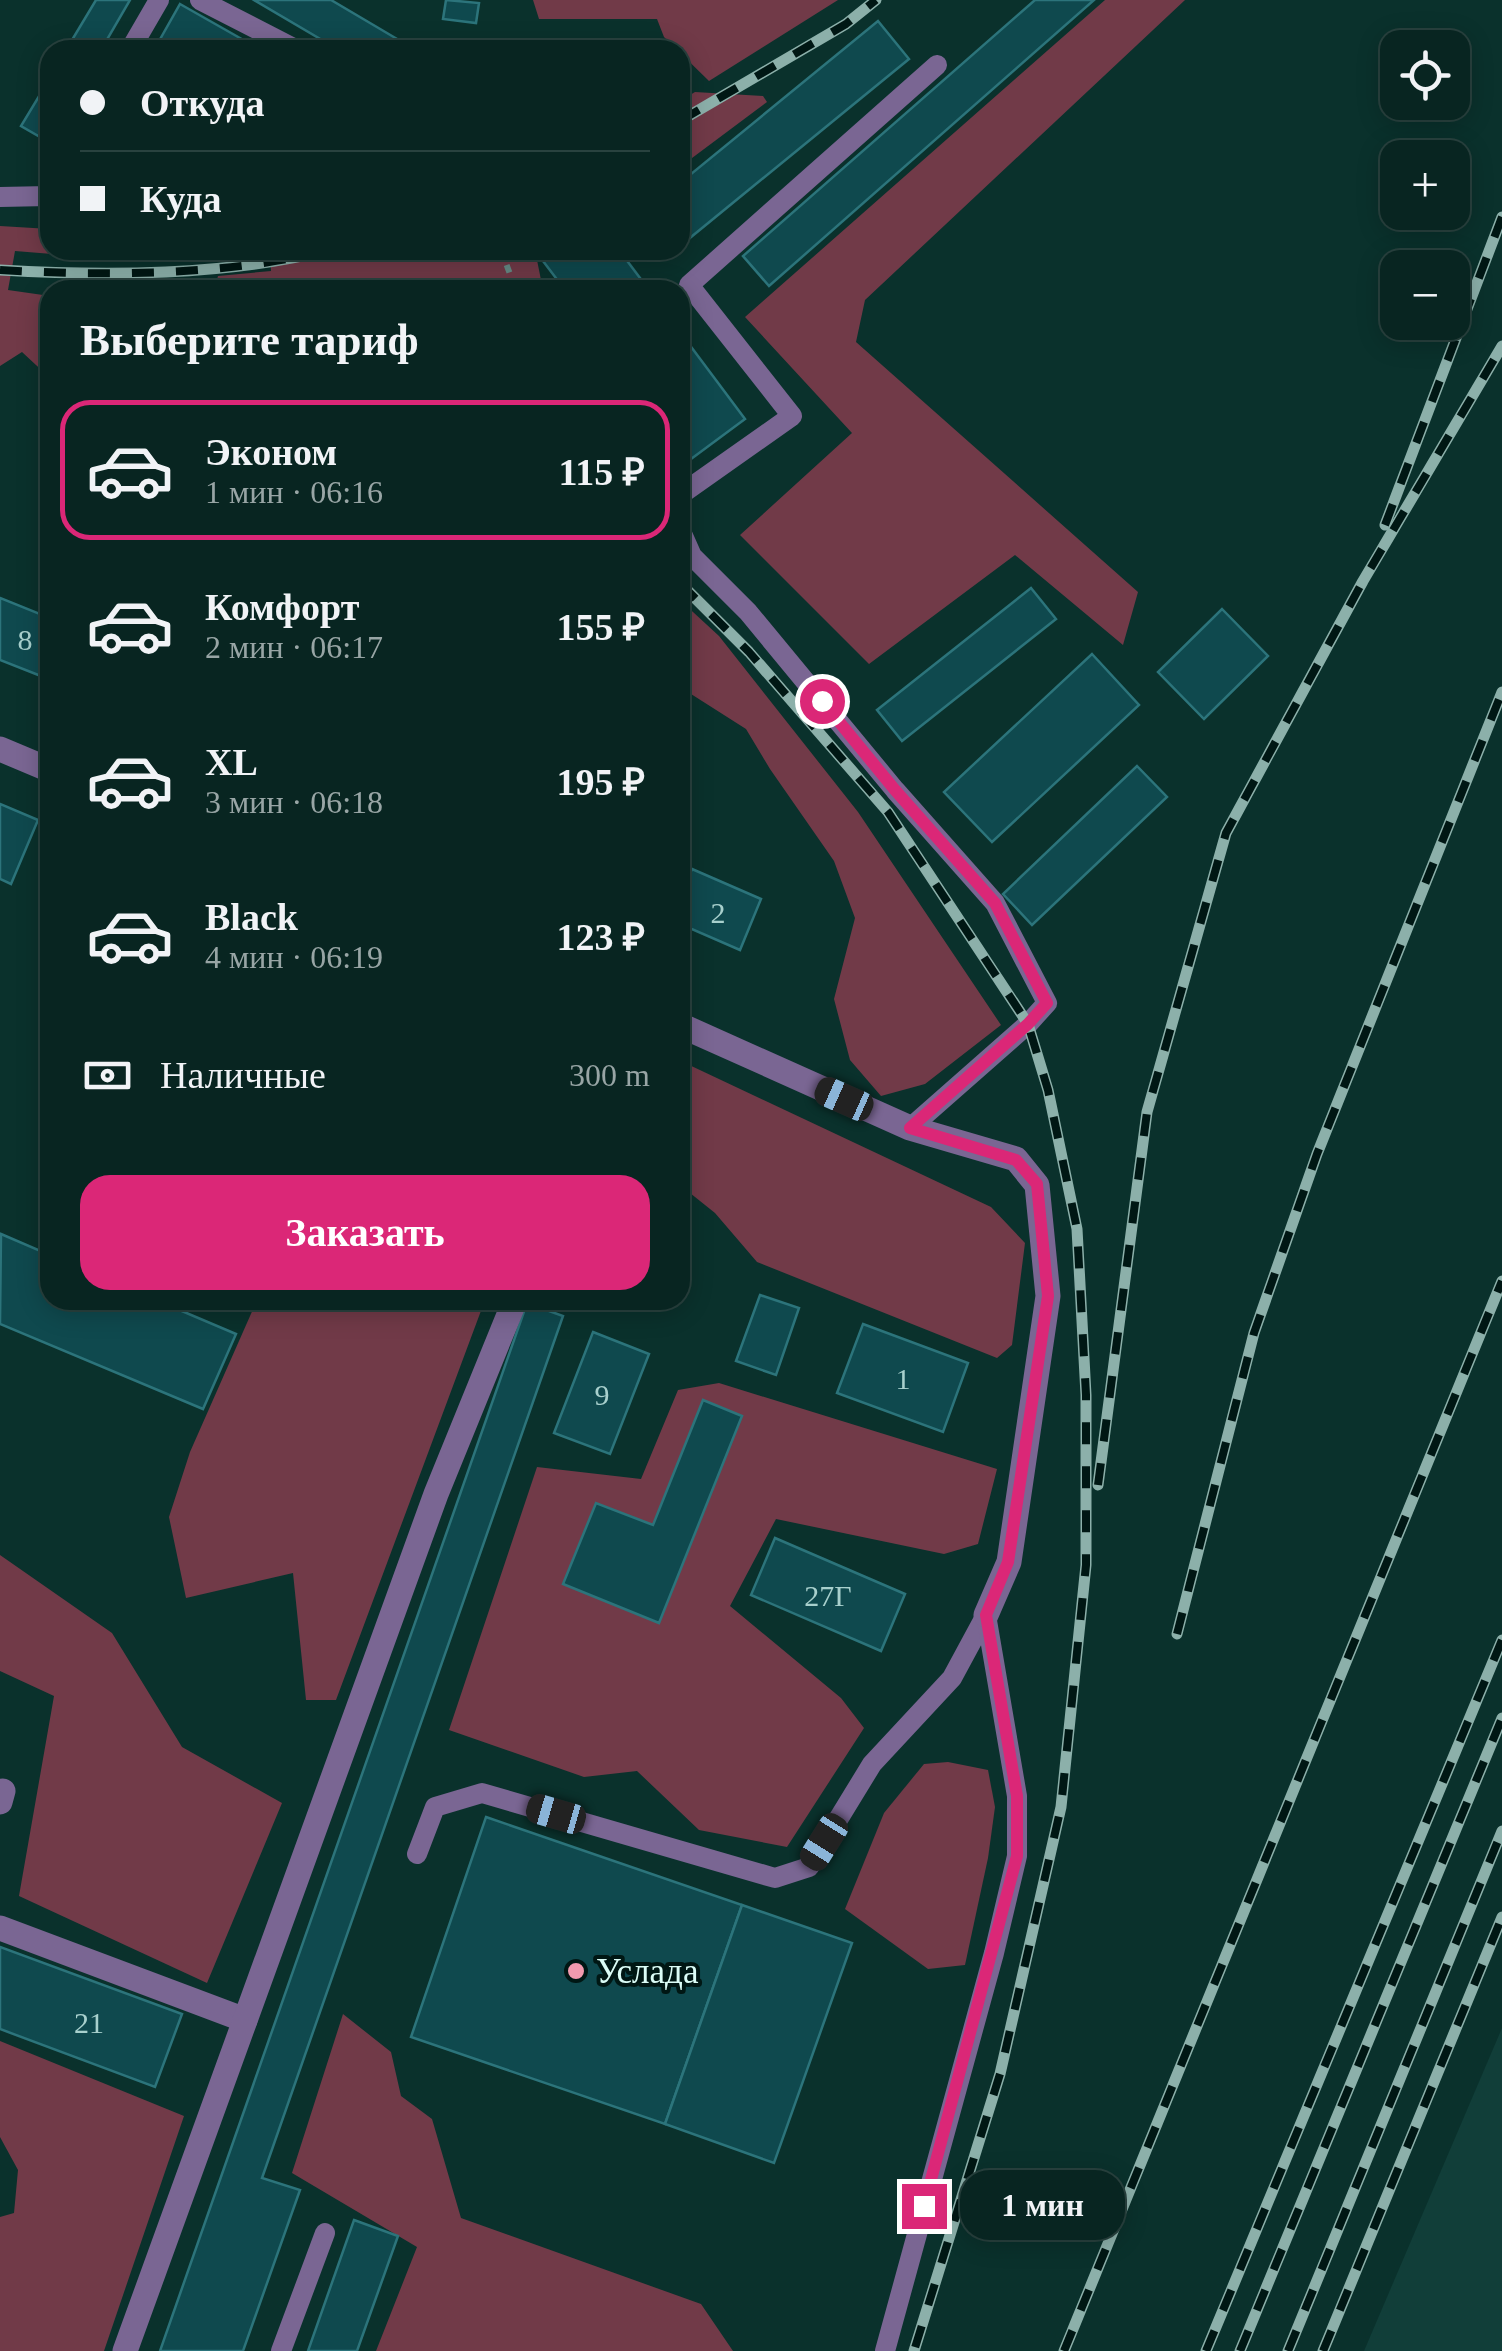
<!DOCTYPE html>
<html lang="ru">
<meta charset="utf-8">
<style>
:root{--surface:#082521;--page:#16312e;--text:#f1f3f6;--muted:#98a5a5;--line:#29423f;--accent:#db2777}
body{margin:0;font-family:Georgia,serif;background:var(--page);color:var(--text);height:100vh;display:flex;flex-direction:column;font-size:38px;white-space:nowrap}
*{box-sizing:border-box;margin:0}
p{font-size:32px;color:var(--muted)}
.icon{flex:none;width:55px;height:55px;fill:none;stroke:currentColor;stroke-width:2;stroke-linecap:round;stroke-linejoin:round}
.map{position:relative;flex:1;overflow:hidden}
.side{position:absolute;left:40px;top:280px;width:650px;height:1030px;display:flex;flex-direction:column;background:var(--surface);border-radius:30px;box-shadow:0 5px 25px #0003,0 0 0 2px var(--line)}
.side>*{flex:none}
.top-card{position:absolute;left:40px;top:40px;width:650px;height:220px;border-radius:30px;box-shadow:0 5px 25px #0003,0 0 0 2px var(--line);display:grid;align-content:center;height:220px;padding:0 40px;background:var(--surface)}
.fabs{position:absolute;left:1380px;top:30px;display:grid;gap:20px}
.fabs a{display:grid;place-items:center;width:90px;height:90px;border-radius:20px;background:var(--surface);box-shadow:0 5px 25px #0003,0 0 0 2px var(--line);font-size:50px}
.end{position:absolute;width:45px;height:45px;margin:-22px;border:12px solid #db2777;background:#fff;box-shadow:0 0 0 5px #fff}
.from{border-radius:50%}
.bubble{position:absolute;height:70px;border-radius:30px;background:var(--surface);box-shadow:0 5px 25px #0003,0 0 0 2px var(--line);font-size:32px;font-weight:600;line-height:70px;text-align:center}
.car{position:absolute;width:30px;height:60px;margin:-30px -15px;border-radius:12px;box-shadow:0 0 8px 2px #0007;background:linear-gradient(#222 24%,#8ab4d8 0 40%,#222 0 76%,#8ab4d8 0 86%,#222 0)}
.top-card b{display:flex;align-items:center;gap:35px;height:95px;font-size:38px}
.top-card b+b{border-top:2px solid var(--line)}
.top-card i{width:25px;height:25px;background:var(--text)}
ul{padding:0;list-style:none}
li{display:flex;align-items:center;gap:30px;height:140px;margin:0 20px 15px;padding:0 20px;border:5px solid transparent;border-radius:30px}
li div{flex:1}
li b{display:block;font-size:38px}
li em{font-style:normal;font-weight:600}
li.current{border-color:var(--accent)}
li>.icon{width:90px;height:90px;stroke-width:1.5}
h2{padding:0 40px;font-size:45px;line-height:120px}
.pay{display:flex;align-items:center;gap:25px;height:110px;padding:0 40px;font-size:38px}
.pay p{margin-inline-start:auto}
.primary-button{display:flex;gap:20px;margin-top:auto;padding:20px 40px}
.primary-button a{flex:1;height:115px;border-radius:30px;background:var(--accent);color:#fff;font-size:40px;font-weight:600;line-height:115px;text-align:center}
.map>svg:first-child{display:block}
.built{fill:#113e39}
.green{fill:#713a48}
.building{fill:#0f494e;stroke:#2c747b;stroke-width:2.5}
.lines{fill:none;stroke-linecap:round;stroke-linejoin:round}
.path{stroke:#658a85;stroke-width:6;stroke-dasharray:8 8;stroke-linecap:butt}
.service{stroke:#7a6693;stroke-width:20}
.minor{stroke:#7a6693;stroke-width:25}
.rail-casing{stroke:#8cb0aa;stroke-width:11}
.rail{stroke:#001714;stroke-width:8;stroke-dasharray:22;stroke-linecap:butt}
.route{stroke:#db2777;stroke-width:12}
.poi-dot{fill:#f29aaf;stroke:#001714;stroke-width:4}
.labels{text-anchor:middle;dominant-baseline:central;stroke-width:8;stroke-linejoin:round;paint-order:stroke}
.number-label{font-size:30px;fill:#a8d0cd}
.poi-label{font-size:35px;fill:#dbfdf7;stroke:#001714;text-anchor:start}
</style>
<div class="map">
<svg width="1502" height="2351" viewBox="0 0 1502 2351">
<rect width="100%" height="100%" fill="#0a312c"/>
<!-- built -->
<path class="built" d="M 1502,2028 L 1502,2351 L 1364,2351 Z"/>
<!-- green -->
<g class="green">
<path d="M 533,0 L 838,0 L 709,81 L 664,37 L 657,19 L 539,19 Z"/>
<path d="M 1105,0 L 1185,0 L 865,300 L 856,342 L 1138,592 L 1123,645 L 1015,555 L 869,664 L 740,535 L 852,433 L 745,317 Z"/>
<path d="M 695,92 L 763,96 L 767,102 L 680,167 L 680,101 Z"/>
<path d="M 0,226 L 50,229 L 52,254 L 15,251 L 8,290 L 50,296 L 50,378 L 22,352 L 0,366 Z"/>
<path d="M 270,250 L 535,250 L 543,290 L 225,290 L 215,287 L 218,276 L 271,271 Z"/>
<path d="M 680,600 L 719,636 L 858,812 L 1001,1025 L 925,1084 L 881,1096 L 850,1060 L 834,999 L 855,918 L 834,861 L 770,769 L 746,729 L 680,687 Z"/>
<path d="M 685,1063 L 991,1207 L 1025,1243 L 1012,1345 L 997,1358 L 757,1262 L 715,1213 L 680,1185 L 680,1067 Z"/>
<path d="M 254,1300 L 485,1300 L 336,1700 L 306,1700 L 293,1573 L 186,1598 L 169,1517 L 190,1452 L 254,1307 Z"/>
<path d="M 719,1383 L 997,1469 L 978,1544 L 944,1554 L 776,1519 L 730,1606 L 841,1698 L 864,1728 L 787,1847 L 699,1830 L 637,1771 L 584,1777 L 449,1730 L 537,1467 L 641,1479 L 678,1390 Z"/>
<path d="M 0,1555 L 112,1633 L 182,1747 L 282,1803 L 207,1983 L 19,1896 L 54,1696 L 0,1671 Z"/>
<path d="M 948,1762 L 988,1770 L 995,1807 L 988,1858 L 965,1965 L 928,1969 L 845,1909 L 884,1813 L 924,1764 Z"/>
<path d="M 343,2014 L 391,2052 L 401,2096 L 432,2119 L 461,2218 L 701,2304 L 733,2351 L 376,2351 L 417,2247 L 292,2173 Z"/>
<path d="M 0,2041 L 184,2116 L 104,2351 L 0,2351 L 0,2217 L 14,2213 L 18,2170 L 0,2137 Z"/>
</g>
<!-- building -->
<g class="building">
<path d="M 96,0 L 130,0 L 101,50 L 66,50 Z"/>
<path d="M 254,0 L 331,0 L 414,49 L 339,50 Z"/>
<path d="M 446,0 L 479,3 L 476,23 L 443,19 Z"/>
<path d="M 1035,0 L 1094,0 L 769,286 L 743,256 Z"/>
<path d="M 180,4 L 261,50 L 154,50 Z"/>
<path d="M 878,21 L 909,59 L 680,246 L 680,183 Z"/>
<path d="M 50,78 L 50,135 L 47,141 L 21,126 Z"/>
<path d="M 558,250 L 619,250 L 649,290 L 565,290 L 543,261 Z"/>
<path d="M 680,332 L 745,419 L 691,459 L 680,444 Z"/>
<path d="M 1031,588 L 1056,619 L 902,741 L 877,710 Z"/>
<path d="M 0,598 L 50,618 L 50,667 L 46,678 L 0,660 Z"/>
<path d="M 1222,609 L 1268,656 L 1204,719 L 1158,672 Z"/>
<path d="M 1092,654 L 1139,705 L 992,842 L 944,792 Z"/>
<path d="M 1137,766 L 1167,797 L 1032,925 L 1003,894 Z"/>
<path d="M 0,804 L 38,820 L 11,884 L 0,879 Z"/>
<path d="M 692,869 L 761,899 L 740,950 L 680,924 L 680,897 Z"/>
<path d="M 1,1234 L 50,1255 L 50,1300 L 156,1300 L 236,1334 L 203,1409 L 0,1324 Z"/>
<path d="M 760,1295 L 799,1308 L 776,1375 L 736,1361 Z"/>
<path d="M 527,1303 L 563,1316 L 262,2178 L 300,2190 L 243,2351 L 160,2351 Z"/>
<path d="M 863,1324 L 968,1363 L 943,1432 L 837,1393 Z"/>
<path d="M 593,1332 L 649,1354 L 610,1454 L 554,1433 Z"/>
<path d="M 703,1400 L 742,1416 L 659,1623 L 563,1584 L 596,1503 L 653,1525 Z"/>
<path d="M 775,1538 L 905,1594 L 881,1651 L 751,1595 Z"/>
<path d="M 486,1817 L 742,1905 L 665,2124 L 411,2037 Z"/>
<path d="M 742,1905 L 852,1943 L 774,2163 L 665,2124 Z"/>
<path d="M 0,1947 L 182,2014 L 155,2087 L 0,2029 Z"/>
<path d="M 354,2220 L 398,2236 L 357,2351 L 308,2351 Z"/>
</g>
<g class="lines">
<!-- path -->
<path class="path" d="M 501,250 L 516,290"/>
<!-- service -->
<g class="service">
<path d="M 200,0 L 297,50"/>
<path d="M 130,50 L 159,0"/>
<path d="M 0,197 L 48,196 L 50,191"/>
<path d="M 680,495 L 792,416 L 689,285 L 937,65"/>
<path d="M 680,529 L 692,556 L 748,612 L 895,790 L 995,903 L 1047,1003 L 1028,1024 L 910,1128"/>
<path d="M 417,1854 L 435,1807 L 482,1793 L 775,1878 L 809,1867 L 872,1764 L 952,1678 L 986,1615"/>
<path d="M 281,2351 L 325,2233"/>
<path d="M 885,2351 L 994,1953 L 1017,1856 L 1017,1796 L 986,1615"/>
</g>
<!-- minor -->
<g class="minor">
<path d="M 0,749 L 50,770"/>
<path d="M 680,1025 L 910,1128 L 1016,1159 L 1037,1185 L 1048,1296 L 1009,1562 L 986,1615"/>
<path d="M 0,1802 L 3,1791"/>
<path d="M 0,1928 L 245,2020"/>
<path d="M 125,2351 L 436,1494 L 515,1300"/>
</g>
<!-- rail casing -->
<g class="rail-casing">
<g id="rail">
<path d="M 680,121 L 846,24 L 876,0"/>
<path d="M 0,270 C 106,276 226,276 329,250"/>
<path d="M 98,282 L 144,290"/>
<path d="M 1385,525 L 1502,217"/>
<path d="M 680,583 L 749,652 L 888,812 L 1028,1024 L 1048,1090 L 1077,1229 L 1086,1395 L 1086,1565 L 1061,1807 L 1000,2074 L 914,2351"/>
<path d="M 1098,1485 L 1147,1112 L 1226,833 L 1363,581 L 1502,346"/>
<path d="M 1177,1634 L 1254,1333 L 1317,1154 L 1502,692"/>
<path d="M 1064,2351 L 1502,1281"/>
<path d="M 1206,2351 L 1502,1640"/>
<path d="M 1240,2351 L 1502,1718"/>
<path d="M 1288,2351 L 1502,1831"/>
<path d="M 1323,2351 L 1502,1917"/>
</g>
</g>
<!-- rail -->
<use href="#rail" class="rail"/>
</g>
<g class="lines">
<!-- route -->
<path class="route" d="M 822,701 L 895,790 L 995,903 L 1047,1003 L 1028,1024 L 910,1128 L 1016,1160 L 1037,1184 L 1048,1296 L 1008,1562 L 986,1615 L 1017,1796 L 1017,1856 L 924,2206"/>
</g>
<!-- markers -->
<circle class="poi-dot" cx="576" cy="1971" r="10"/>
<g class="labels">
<!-- number labels -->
<g class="number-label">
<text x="25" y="639">8</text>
<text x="718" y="912">2</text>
<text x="903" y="1378">1</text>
<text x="602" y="1394">9</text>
<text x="828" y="1595">27Г</text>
<text x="89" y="2022">21</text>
</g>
<!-- poi labels -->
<g class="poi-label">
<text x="596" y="1971">Услада</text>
</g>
</g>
</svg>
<div class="fabs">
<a><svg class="icon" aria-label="locate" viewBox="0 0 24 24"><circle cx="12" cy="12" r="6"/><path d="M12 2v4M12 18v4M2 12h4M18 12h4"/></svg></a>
<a>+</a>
<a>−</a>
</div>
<i class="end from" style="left:822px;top:701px"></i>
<i class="end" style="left:924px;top:2206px"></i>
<div class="bubble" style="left:960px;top:2170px;width:165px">1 мин</div>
<i class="car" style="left:844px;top:1099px;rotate:294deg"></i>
<i class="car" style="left:556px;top:1814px;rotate:286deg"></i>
<i class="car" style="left:824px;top:1842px;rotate:212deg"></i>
<div class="top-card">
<b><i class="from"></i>Откуда</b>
<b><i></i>Куда</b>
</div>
<section class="side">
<h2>Выберите тариф</h2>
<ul>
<li class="current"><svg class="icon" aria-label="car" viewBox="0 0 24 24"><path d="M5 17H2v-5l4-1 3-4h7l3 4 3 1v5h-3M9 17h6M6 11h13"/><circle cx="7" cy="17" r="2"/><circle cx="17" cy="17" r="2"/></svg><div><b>Эконом</b><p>1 мин · 06:16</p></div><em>115 ₽</em></li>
<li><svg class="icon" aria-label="car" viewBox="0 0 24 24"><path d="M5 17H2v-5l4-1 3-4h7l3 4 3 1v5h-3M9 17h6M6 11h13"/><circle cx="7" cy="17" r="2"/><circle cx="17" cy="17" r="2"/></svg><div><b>Комфорт</b><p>2 мин · 06:17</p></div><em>155 ₽</em></li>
<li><svg class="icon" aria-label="car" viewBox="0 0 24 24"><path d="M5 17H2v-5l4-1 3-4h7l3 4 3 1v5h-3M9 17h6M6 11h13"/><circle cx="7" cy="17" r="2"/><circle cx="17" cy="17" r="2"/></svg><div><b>XL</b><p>3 мин · 06:18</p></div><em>195 ₽</em></li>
<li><svg class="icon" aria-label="car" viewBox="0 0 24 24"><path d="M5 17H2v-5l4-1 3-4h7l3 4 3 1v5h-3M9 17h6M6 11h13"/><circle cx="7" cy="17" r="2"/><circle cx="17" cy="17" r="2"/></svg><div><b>Black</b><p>4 мин · 06:19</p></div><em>123 ₽</em></li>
</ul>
<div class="pay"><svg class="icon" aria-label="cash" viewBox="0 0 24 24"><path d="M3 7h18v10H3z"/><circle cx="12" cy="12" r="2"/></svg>Наличные<p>300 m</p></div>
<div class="primary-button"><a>Заказать</a></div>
</section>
</div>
